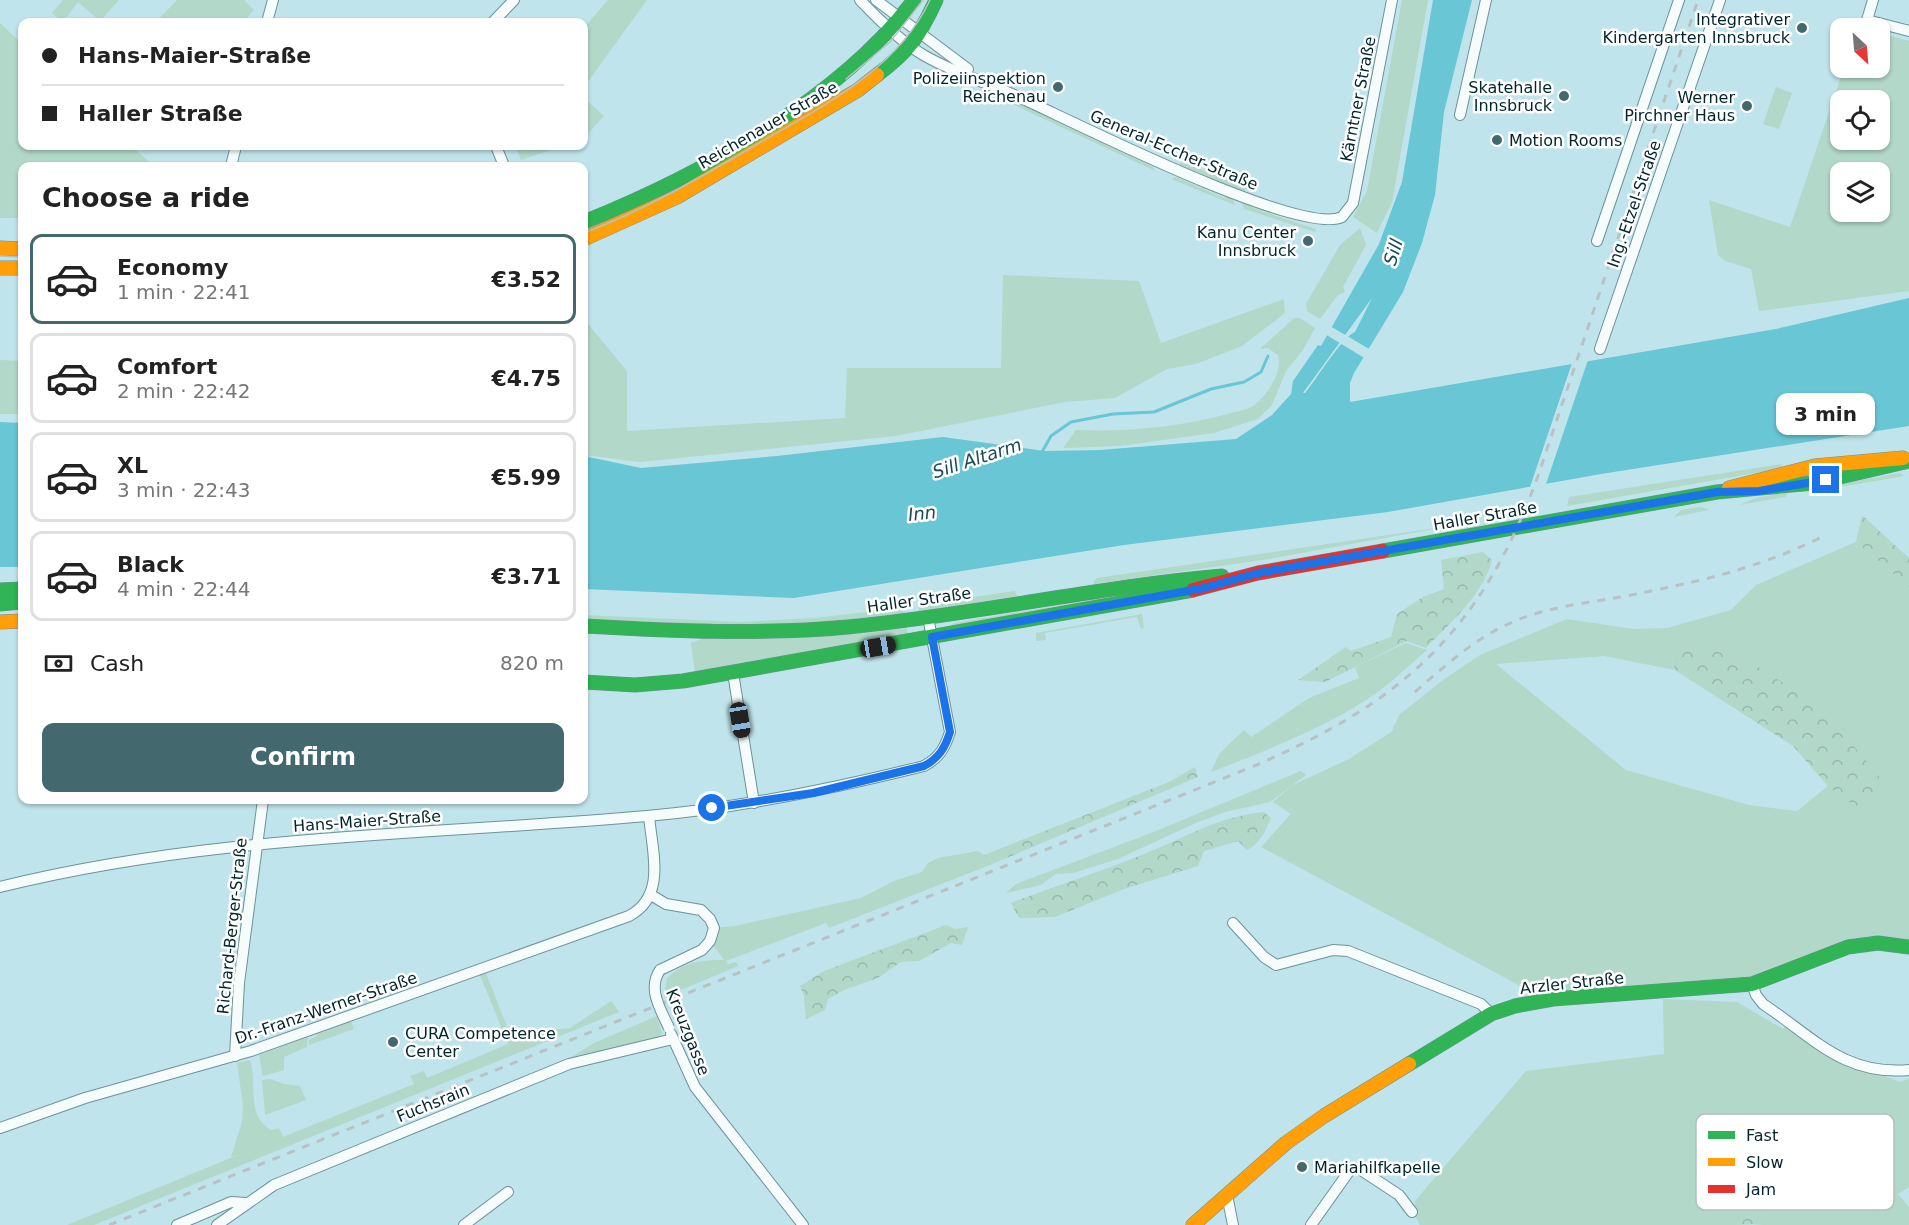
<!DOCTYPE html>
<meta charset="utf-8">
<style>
:root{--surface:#fff;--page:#f6f6f6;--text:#222;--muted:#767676;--line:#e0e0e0;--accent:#43686e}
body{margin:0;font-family:"DejaVu Sans",sans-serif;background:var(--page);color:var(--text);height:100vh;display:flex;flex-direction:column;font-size:22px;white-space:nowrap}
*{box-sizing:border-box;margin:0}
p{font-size:20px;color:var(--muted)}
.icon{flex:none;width:33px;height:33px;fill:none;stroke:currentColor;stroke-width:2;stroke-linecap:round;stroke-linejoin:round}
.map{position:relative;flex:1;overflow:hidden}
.sheet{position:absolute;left:18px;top:162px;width:570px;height:642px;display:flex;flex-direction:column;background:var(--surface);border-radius:12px;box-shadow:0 2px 4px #0004}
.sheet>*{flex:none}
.top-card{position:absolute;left:18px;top:18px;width:570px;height:132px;border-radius:12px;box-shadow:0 2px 4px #0004;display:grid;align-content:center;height:132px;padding:0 24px;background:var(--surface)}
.needle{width:39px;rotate:154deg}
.controls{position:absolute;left:1830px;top:18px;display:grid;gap:12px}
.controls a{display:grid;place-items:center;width:60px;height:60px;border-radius:12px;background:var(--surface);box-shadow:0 2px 4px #0004;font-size:30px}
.end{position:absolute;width:27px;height:27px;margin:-14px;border:8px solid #1a73e8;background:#fff;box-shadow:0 0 0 3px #fff}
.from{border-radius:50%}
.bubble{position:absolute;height:42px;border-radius:12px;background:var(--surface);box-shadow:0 2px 4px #0004;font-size:20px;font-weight:800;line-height:42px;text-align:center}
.car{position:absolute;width:18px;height:36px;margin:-18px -9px;border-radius:8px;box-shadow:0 0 4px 2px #0007;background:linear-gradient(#222 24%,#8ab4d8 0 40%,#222 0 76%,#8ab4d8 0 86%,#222 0)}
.top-card b{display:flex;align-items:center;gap:21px;height:57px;font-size:22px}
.top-card b+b{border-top:2px solid var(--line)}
.top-card i{width:15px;height:15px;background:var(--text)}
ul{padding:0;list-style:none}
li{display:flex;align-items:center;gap:18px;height:90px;margin:0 12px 9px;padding:0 12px;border:3px solid var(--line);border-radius:12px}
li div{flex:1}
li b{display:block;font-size:22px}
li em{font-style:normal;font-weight:800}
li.on{border-color:var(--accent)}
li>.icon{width:54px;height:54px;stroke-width:1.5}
h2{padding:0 24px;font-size:27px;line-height:72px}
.pay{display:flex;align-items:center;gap:15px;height:66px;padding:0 24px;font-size:22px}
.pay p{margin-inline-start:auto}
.button{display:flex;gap:12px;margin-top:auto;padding:12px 24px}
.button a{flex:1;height:69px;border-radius:12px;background:var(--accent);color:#fff;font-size:24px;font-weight:800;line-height:69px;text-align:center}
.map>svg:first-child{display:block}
.green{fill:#b1d8c8;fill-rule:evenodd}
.forest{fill:url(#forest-crowns)}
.water{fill:#68c6d5;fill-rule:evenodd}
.pier{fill:#c0e4eb}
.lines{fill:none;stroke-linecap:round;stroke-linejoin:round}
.stream{stroke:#68c6d5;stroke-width:3}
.street-casing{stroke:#6d9298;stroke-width:12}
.fast-casing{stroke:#6d9298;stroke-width:15}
.slow-casing{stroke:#6d9298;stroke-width:15}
.jam-casing{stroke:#6d9298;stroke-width:15}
.street{stroke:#f6fbfc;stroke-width:10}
.fast{stroke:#30b455;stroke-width:14}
.slow{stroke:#ff9f0a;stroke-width:14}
.jam{stroke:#e5322d;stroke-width:14}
.tram{stroke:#b7c2c4;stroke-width:1.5}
.rail{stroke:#b7c2c4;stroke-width:3;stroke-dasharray:8 8;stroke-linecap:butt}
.street-bridge-casing{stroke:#6d9298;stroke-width:12;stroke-linecap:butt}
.street-bridge{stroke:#f6fbfc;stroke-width:10}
.route{stroke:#1a73e8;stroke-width:8}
.poi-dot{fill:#43686e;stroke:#fff;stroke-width:2}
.labels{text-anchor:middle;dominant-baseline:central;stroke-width:5;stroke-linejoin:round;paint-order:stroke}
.poi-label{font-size:16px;fill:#00252b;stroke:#fff;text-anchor:end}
.street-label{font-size:16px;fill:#00252b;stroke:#fff}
.water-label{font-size:18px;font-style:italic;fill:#194b53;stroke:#fff}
.key{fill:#fff;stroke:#b2bebf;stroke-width:1.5}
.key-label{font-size:16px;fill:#00252b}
</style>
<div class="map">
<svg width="1909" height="1225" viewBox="0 0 1909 1225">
<defs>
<pattern id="forest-crowns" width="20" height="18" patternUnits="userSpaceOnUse" patternTransform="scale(1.5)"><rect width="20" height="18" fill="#b1d8c8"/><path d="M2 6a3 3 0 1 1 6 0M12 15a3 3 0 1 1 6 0" fill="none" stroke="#96b9ac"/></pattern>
</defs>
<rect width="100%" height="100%" fill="#c0e4eb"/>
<!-- green -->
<g class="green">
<path d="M 63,0 L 119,0 L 100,21 L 78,2 L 63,22 L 52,13 Z"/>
<path d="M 177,0 L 244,0 L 254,10 L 243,22 L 156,22 Z"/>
<path d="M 608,0 L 647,0 L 584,87 L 584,28 Z"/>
<path d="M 1402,0 L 1428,0 L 1392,202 L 1377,233 L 1353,217 L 1367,191 Z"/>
<path d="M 0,23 L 22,44 L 22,146 L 131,146 L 154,166 L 22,166 L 22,218 L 0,218 Z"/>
<path d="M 1880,33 L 1909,41 L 1909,291 L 1759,311 L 1751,269 L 1725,261 L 1718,255 L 1709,200 L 1790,227 L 1844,68 L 1880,68 ZM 1840,100 L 1880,100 L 1880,140 L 1840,140 ZM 1880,172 L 1880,212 L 1840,212 L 1840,172 Z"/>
<path d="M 1776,87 L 1792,93 L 1779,129 L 1763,124 Z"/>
<path d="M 584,98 L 604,116 L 584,138 Z"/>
<path d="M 1008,98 L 1152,166 L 1155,171 L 1004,100 Z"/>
<path d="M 515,146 L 562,146 L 521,160 Z"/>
<path d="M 1181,162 L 1247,187 L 1244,191 L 1179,167 Z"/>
<path d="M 1176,177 L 1224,198 L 1232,197 L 1235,205 L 1171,179 Z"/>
<path d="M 1241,200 L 1249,203 L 1253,208 L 1316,229 L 1315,232 L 1244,209 Z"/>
<path d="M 1360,228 L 1366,245 L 1343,287 L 1345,292 L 1338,295 L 1320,319 L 1307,311 L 1306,304 L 1340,245 Z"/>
<path d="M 1003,275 L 1139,281 L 1161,343 L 1284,299 L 1285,313 L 1242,346 L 1196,364 L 1167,369 L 1115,398 L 1065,402 L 896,436 L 640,462 L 584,455 L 584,319 L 627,371 L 627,431 L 845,418 L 847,368 L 1001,368 Z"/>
<path d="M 1294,318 L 1300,318 L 1315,328 L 1303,350 L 1286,371 L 1272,405 L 1258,419 L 1214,433 L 1120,446 L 1063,448 L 1076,430 C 1128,432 1182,427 1231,413 C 1238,411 1247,410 1253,406 C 1267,396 1283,372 1278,355 L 1268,348 L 1260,349 Z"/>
<path d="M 0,360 L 22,361 L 22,414 L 0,414 Z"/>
<path d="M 1781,464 L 1784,468 L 1567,506 L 1569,497 Z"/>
<path d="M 1900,473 L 1904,476 L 1823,490 L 1829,486 Z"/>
<path d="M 1788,492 L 1786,497 L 1739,505 L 1756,498 Z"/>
<path d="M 1701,507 L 1709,510 L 1674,517 L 1681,510 Z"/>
<path d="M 1456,525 L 1269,559 L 1094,584 L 1094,581 L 1097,578 Z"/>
<path d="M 1856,542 L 1909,587 L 1909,944 L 1868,936 L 1752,984 L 1537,995 L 1261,847 L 1291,814 L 1273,802 L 1293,785 L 1349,759 L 1416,716 L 1392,731 L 1399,715 L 1443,680 L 1480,655 L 1567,619 L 1633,629 L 1667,628 L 1731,610 L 1756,585 ZM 1670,643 L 1822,708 L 1890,789 L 1861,810 L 1828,786 L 1797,811 L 1749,805 L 1626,770 L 1496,664 L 1604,656 L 1675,670 Z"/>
<path d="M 1206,580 L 944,629 L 954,623 Z"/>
<path d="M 1015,591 L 1017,596 L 918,612 L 920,605 Z"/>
<path d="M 903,608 L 906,614 L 833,622 L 743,626 L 584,619 L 584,615 L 740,622 L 814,618 Z"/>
<path d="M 1142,614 L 1144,628 L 1141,629 L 1137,617 L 1045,633 L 1046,640 L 1036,641 L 1036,633 Z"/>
<path d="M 907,628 L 908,635 L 695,674 L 691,643 L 705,638 L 849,633 Z"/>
<path d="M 1406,643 L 1427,650 C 1407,667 1388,686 1366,700 C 1317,731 1265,751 1211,772 L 1219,754 L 1244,730 L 1251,737 L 1309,698 L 1359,678 L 1355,667 Z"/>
<path d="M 1301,771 L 1306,775 L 1270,802 L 1225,812 L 1198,822 L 1118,859 L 1073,873 L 1056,874 L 1041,885 L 1006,893 L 1016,884 L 1151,833 Z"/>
<path d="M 978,851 L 995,863 L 829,928 L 826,923 L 726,961 L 728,964 L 736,962 L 738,966 L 664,997 L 667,978 C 684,962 701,960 724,960 L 710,941 L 714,928 L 735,926 L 861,898 L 894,881 L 922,872 L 928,863 L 938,858 Z"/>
<path d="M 486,973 L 513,1042 L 541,1031 L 570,1028 L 611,1001 L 619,1012 L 94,1225 L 67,1225 L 238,1155 L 231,1157 L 242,1122 L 243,1105 L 237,1063 L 250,1060 C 258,1084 245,1115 271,1130 L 279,1128 L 283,1137 L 414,1084 L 410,1076 L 424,1071 L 427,1078 L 508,1044 L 480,975 Z"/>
<path d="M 1663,999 L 1737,1002 L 1783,1029 L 1788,1021 L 1844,1061 L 1900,1082 L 1909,1079 L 1909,1187 L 1898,1194 L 1909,1207 L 1909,1225 L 1753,1225 L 1763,1224 L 1759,1214 L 1795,1174 L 1788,1156 L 1752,1163 L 1749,1171 L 1752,1212 L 1737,1225 L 1420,1225 L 1414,1214 L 1415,1201 L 1526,1071 L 1664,1054 Z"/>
<path d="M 657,1016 L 662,1033 L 659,1039 L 565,1061 L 594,1043 Z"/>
<path d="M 351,1021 L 354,1029 L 309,1045 L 309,1040 L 317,1036 L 316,1034 Z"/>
<path d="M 308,1037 L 307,1047 L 284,1057 L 284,1070 L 263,1076 L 259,1055 Z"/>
<path d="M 270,1079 L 284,1084 L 300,1086 L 306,1100 L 265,1115 L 262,1080 Z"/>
</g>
<!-- forest -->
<g class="forest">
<path d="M 1862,515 L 1909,558 L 1909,587 L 1856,542 Z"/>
<path d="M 1483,552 L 1492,560 C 1483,595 1450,623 1426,648 L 1407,641 L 1325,682 L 1298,680 L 1346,647 L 1351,651 L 1391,637 L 1397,614 L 1423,597 L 1444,589 L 1441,560 Z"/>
<path d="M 1670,643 L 1743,657 L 1822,708 L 1890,789 L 1861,811 L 1828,786 L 1793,746 L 1675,670 Z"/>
<path d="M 1195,767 L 1198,777 L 995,863 L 984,855 L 1169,782 Z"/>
<path d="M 1264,812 L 1271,818 C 1266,830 1259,845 1247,850 L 1238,841 L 1204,851 L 1198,866 L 1124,889 L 1055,917 L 1019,918 L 1011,903 C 1055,886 1100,872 1144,854 C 1187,837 1216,817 1264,812 Z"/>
<path d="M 946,925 L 955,929 L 968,927 L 962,945 L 951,943 L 919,961 L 901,962 L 878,978 L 844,990 L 828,999 L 825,1010 L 806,1019 L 804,996 L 800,986 L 824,971 Z"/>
<path d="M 1767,1141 L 1788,1156 L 1795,1174 L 1803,1180 L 1793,1200 L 1777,1216 L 1760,1214 L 1763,1224 L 1737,1225 L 1752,1211 L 1738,1179 C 1750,1171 1753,1166 1749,1152 Z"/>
</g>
<!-- water -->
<g class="water">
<path d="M 1433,0 L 1472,0 L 1444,112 L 1435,195 L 1422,243 L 1403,292 L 1354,373 L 1350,383 L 1350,402 L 1776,329 L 1909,298 L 1909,426 L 1601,474 L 1388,512 L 1124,545 L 794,598 L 584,589 L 584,456 L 641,468 L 777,456 L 943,437 L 1045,451 L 1100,450 L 1236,439 L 1272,415 L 1291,394 L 1293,381 L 1318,345 L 1321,346 L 1379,244 L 1402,182 ZM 1372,298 L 1355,332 C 1342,337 1316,380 1305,393 L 1303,393 Z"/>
<path d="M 0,422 L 22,423 L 22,567 L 0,567 Z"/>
</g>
<!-- pier -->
<g class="pier">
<path d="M 1330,326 L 1371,350 L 1366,359 L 1325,334 Z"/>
<path d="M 1588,360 L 1545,487 L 1529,490 L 1572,363 Z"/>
</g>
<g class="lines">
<!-- stream -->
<path class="stream" d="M 1042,452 L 1051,436 L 1071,422 L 1113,414 L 1154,412 L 1211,389 L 1244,382 L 1261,372 L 1268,356"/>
<!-- street casing -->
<g class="street-casing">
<g id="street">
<path d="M 860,0 C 879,20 901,42 925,56 C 955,73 990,84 1021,98 C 1072,121 1300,237 1342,217 L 1353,203 L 1392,0"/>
<path d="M 876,0 L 968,69"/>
<path d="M 1873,0 L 1867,20 L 1909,31"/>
<path d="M 267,22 L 273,0"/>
<path d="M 493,22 L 514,0"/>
<path d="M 1460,115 L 1486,0"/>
<path d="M 496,146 L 504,166"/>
<path d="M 231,166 L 236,146"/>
<path d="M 1597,241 L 1679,0"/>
<path d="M 1600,349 L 1720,0"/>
<path d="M 733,673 L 754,803"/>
<path d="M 0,887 C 212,834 431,835 647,816 C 741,808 832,789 924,766 C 939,758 945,748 950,732 L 928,617"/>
<path d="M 651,895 L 666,904 L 701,910 L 710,919 L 714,928 L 710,941 L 702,950 L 660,970"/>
<path d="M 1233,923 L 1264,957 L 1276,965 L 1333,950 L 1348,951 L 1481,1004 L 1491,1014"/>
<path d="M 1752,984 L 1756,995 L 1763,1004 C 1813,1037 1844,1076 1909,1070"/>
<path d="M 671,1034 L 695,1087 L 803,1225"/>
<path d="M 235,1056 L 239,983 L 263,800"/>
<path d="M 0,1128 L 85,1098 L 251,1051 L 629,916 C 667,896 652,851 649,816"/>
<path d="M 1227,1195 L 1233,1225"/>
<path d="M 177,1225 L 231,1202 L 246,1203"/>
<path d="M 217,1225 L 274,1185 L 569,1064 L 673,1039"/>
<path d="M 464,1225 L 508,1192"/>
<path d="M 1311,1225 L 1350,1170 L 1358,1168 L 1399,1195 L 1412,1212"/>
</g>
</g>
<!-- fast casing -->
<g class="fast-casing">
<g id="fast">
<path d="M 877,75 C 909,51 919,37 936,0"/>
<path d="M 584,222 C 698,176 839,100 914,0"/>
<path d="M 1383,551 L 1717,492 L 1814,483 L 1909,461"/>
<path d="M 0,590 L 22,589"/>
<path d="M 0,604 L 22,602"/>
<path d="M 584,626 C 672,631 760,635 848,627 C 973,615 1096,587 1222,576"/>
<path d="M 584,682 L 635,685 L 683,681 L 1193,590"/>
<path d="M 1409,1064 L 1491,1014 L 1515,1006 L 1553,999 L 1752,984 L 1848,947 L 1878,943 L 1909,947"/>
</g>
</g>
<!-- slow casing -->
<g class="slow-casing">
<g id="slow">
<path d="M 584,239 L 677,197 L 858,90 L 877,75"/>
<path d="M 0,248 L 22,249"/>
<path d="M 0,268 L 22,268"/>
<path d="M 1729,488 L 1815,466 L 1903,458"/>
<path d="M 0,622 L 22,621"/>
<path d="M 1193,1225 L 1286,1143 L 1324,1116 L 1409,1064"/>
</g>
</g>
<!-- jam casing -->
<g class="jam-casing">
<path id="jam" d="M 1193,590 L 1258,573 L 1383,551"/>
</g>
<!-- street -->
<use href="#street" class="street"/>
<!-- fast -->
<use href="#fast" class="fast"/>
<!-- slow -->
<use href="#slow" class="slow"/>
<!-- jam -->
<use href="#jam" class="jam"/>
<!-- tram -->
<g class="tram">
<path d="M 846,79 L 890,42 L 923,0"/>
<path d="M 584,233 C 644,210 698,179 754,146 C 819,108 897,71 930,0"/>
<path d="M 0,256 L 22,257"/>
</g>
<!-- rail -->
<g class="rail">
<path d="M 1415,692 C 1446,665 1476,637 1515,621 C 1548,607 1586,603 1621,597 C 1696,582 1752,571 1822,537"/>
<path d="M 109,1225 L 1247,769 C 1399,705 1481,634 1538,476 L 1698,0"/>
</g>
<!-- street-bridge casing -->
<g class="street-bridge-casing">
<path id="street-bridge" d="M 660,970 C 647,989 661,1010 669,1028"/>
</g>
<!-- street-bridge -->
<use href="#street-bridge" class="street-bridge"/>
</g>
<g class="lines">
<!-- route -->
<path class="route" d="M 712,808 L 813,793 L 924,766 C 939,758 945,748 950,732 L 932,637 L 1204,588 L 1258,573 L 1717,492 L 1759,491 L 1826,480"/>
</g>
<!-- markers -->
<g class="poi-dot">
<circle cx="1802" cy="28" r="6"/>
<circle cx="1058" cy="87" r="6"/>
<circle cx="1564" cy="96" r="6"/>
<circle cx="1747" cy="106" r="6"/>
<circle cx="1497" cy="140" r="6"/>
<circle cx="1308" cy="241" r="6"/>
<circle cx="393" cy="1042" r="6"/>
<circle cx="1302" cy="1167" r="6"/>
</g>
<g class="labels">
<!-- poi labels -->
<g class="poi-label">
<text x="1790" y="19">Integrativer<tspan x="1790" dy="18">Kindergarten Innsbruck</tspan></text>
<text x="1046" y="78">Polizeiinspektion<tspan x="1046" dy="18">Reichenau</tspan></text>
<text x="1552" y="87">Skatehalle<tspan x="1552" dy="18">Innsbruck</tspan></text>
<text x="1735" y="97">Werner<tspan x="1735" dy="18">Pirchner Haus</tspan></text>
<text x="1509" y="140" text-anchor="start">Motion Rooms</text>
<text x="1296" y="232">Kanu Center<tspan x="1296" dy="18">Innsbruck</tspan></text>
<text x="405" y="1033" text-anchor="start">CURA Competence<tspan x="405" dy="18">Center</tspan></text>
<text x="1314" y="1167" text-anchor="start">Mariahilfkapelle</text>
</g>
<!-- street labels -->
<g class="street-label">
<text transform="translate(1358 99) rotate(-79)">Kärntner Straße</text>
<text transform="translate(768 125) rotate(-30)">Reichenauer Straße</text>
<text transform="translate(1174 150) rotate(23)">General-Eccher-Straße</text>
<text transform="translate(1634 204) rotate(-71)">Ing.-Etzel-Straße</text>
<text transform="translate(1485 516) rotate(-10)">Haller Straße</text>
<text transform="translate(919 600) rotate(-8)">Haller Straße</text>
<text transform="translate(367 821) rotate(-4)">Hans-Maier-Straße</text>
<text transform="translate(232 926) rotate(-84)">Richard-Berger-Straße</text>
<text transform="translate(1572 983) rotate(-6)">Arzler Straße</text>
<text transform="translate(326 1008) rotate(-19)">Dr.-Franz-Werner-Straße</text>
<text transform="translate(688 1032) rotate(68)">Kreuzgasse</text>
<text transform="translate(433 1103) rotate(-22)">Fuchsrain</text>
</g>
<!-- water labels -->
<g class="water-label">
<text transform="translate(1393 252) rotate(-73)">Sill</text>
<text transform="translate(977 458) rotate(-18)">Sill Altarm</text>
<text transform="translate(922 513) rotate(-6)">Inn</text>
</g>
</g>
<!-- legend -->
<rect x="1696" y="1114" width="198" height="96" rx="9" class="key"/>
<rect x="1708" y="1131" width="27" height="8" fill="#30b455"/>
<rect x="1708" y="1158" width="27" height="8" fill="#ff9f0a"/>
<rect x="1708" y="1185" width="27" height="8" fill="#e5322d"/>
<g class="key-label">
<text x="1746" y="1141">Fast</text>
<text x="1746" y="1168">Slow</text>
<text x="1746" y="1195">Jam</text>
</g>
</svg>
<div class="controls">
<a><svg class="needle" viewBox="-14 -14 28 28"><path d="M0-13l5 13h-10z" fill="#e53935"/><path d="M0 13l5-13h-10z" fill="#767676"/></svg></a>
<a><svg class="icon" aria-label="locate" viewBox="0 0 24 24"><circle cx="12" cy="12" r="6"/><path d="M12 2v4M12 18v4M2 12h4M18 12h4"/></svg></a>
<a><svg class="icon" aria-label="layers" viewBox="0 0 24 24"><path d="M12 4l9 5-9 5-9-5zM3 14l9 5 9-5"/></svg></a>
</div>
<i class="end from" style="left:712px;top:808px"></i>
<i class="end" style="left:1826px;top:480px"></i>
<div class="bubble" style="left:1776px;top:393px;width:99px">3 min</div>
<i class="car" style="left:878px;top:647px;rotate:80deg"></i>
<i class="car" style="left:740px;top:720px;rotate:171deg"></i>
<div class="top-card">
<b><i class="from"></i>Hans-Maier-Straße</b>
<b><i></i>Haller Straße</b>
</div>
<section class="sheet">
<h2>Choose a ride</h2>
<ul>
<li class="on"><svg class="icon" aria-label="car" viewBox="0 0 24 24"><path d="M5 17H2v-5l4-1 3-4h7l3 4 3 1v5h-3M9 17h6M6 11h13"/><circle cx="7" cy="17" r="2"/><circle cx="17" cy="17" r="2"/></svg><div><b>Economy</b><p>1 min · 22:41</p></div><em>€3.52</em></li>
<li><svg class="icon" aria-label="car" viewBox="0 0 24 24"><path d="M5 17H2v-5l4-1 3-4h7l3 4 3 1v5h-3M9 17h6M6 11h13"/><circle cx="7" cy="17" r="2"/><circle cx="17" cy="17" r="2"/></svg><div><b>Comfort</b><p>2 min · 22:42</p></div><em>€4.75</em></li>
<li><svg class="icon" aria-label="car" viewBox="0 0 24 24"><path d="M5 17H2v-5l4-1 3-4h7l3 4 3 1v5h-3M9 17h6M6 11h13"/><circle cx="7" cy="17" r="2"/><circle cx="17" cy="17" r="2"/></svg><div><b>XL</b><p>3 min · 22:43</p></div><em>€5.99</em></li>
<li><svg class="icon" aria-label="car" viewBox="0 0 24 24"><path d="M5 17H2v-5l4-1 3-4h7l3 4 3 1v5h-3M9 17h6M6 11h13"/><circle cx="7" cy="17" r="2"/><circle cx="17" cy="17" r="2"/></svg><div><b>Black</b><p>4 min · 22:44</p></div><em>€3.71</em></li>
</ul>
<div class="pay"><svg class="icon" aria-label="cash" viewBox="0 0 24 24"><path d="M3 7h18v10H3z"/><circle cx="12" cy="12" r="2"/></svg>Cash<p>820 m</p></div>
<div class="button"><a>Confirm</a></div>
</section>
</div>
